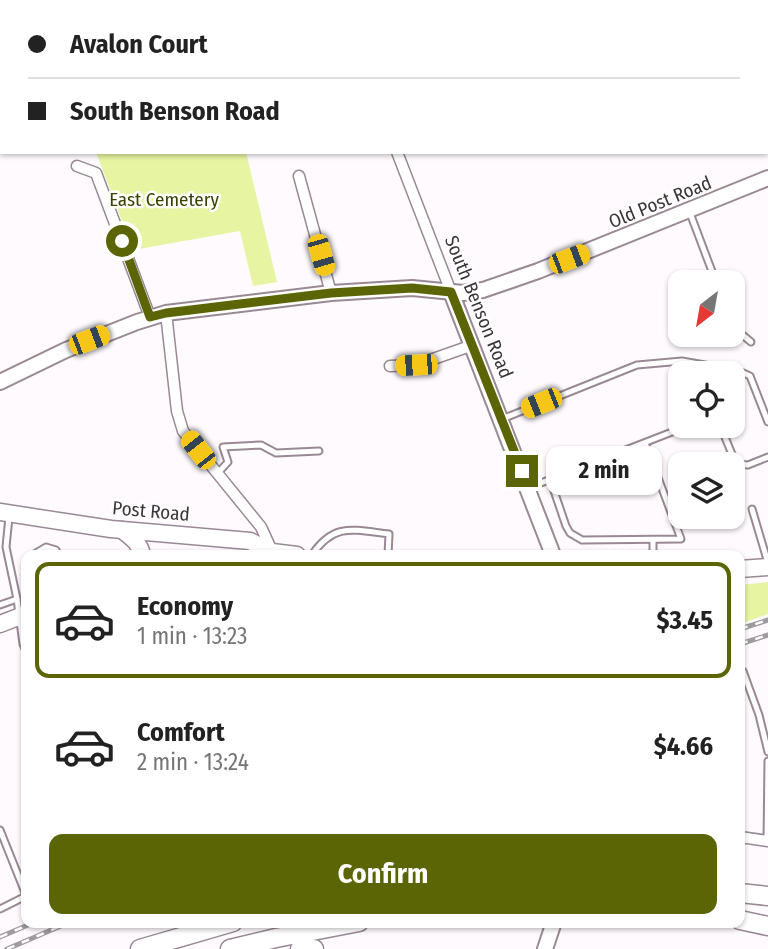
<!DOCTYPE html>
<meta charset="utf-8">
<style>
:root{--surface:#fff;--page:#f2f2f2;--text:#222;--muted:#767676;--line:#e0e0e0;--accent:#5c6505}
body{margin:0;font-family:"Fira Sans Condensed",sans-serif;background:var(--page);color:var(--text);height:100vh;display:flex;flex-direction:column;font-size:26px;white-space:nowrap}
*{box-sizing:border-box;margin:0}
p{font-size:23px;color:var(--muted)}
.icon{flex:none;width:38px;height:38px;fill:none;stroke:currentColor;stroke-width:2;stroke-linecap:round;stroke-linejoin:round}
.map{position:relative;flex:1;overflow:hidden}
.side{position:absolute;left:21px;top:550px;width:724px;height:378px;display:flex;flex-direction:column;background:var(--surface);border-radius:14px;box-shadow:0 2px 5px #0004}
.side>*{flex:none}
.banner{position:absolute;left:0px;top:0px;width:768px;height:154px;box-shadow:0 2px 5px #0004;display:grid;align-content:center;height:154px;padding:0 28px;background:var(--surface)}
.needle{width:46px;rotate:211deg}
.controls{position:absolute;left:668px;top:270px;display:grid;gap:14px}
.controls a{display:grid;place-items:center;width:77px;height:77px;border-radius:14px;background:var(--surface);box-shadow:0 2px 5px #0004;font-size:35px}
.end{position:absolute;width:32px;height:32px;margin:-16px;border:9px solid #5c6505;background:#fff;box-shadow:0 0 0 4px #fff}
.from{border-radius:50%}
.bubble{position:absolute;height:49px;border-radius:14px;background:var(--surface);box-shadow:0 2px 5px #0004;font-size:23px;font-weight:700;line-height:49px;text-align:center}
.car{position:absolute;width:21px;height:42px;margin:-21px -10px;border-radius:9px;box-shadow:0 0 5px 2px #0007;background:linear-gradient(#f5c518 24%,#345 0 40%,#f5c518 0 76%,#345 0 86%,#f5c518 0)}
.banner b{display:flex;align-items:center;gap:24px;height:66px;font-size:26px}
.banner b+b{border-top:2px solid var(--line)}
.banner i{width:18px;height:18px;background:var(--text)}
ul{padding:12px 0 0;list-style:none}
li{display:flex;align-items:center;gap:21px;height:116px;margin:0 14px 10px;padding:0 14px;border:4px solid transparent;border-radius:14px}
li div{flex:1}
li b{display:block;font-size:26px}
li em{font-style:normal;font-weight:700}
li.selected{border-color:var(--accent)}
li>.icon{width:63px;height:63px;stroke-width:1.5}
.primary-button{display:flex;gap:14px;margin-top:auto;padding:14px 28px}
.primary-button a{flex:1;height:80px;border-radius:14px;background:var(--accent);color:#fff;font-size:28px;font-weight:700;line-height:80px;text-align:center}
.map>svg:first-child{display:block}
.green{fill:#e7f4a1}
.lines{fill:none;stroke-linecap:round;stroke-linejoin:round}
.lane-casing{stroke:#9a8995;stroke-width:9}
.street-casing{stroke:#9a8995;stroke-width:13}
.secondary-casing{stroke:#9a8995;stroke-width:18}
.primary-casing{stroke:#9a8995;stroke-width:19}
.highway-casing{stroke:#9a8995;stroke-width:21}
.lane{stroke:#fff;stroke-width:5}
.street{stroke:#fff;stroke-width:10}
.secondary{stroke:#fff;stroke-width:14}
.primary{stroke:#fff;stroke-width:16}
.highway{stroke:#fff;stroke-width:18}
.rail-casing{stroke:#a09b9f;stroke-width:5}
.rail{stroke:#fff;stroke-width:2.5;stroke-dasharray:8;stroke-linecap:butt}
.route{stroke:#5c6505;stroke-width:9}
.labels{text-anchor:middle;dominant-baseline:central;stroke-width:5;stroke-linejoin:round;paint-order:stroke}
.park-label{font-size:19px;fill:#3b4200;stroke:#fff}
.street-label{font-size:19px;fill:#3d353a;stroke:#fff}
</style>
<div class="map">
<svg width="768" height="949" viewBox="0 0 768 949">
<rect width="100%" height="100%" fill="#fefafd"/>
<!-- green -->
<g class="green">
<path d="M 96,152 L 246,152 L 277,282 L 253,286 L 240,231 L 133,250 Z"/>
<path d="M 768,582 L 768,614 L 740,624 L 740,585 Z"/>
</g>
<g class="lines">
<!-- lane casing -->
<g class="lane-casing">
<g id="lane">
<path d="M 690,213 L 716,282"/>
<path d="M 733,327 L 751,342"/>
<path d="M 502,419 L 637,365 L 682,361 L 739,371 L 750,376 L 768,422"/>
<path d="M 720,425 L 736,464 L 748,465 L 768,457"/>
<path d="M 217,474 L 228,462 L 223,447 L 261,445 L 276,453 L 319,451"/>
<path d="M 550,479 L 566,526 L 570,533 L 582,540 L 681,539 L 645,443"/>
<path d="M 528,488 L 690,425"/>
<path d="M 752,509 L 768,563"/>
<path d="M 36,555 L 36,553 L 46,547 L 56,550 L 58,555"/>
<path d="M 312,555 C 334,522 354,530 389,534 L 388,555"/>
<path d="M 653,555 L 653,540"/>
<path d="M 17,599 L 23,644 L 26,651"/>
<path d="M 0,605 L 17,599 L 6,547 L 9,517"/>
<path d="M 743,671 L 759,715 L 768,752"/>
<path d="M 0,830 L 26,895"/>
<path d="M 767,841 L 768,761"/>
<path d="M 0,909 L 26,896"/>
</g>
</g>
<!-- street casing -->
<g class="street-casing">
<g id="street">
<path d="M 337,0 L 338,2"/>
<path d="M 493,0 L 493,2"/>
<path d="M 618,0 L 619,2"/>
<path d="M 659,0 L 660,2"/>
<path d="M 0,14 L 2,19"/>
<path d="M 0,80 L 2,79"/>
<path d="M 397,152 L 451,292"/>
<path d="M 77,166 L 96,173 L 150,317"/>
<path d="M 299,176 L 331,293"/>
<path d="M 166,313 L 177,411 L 183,431 L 261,527 L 272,551"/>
<path d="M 390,366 L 416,365 L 473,345"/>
<path d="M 740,837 L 768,841"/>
</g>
</g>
<!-- secondary casing -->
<g class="secondary-casing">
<g id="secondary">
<path d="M 451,292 L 553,555"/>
<path d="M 0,382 L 66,350 L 137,322 L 166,313 L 331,293 L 412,288 L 463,293 L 483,290 L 538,271 L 768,178"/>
<path d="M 545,949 L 554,922"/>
</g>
</g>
<!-- primary casing -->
<g class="primary-casing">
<g id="primary">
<path d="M 0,512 L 111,529 L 250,541 L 272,552 L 297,555"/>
<path d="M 122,530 C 131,537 140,543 142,555"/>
<path d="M 740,569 L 768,567"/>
<path d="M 0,624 L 26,614"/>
</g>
</g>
<!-- highway casing -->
<g class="highway-casing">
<g id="highway">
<path d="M 740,893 L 768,896"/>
<path d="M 740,920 L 768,926"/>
<path d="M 140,949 L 233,922"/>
<path d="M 230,949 L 276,938 L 359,922"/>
<path d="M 300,949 L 314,949"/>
</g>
</g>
<!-- lane -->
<use href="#lane" class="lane"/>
<!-- street -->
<use href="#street" class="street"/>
<!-- secondary -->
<use href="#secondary" class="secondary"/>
<!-- primary -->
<use href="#primary" class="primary"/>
<!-- highway -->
<use href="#highway" class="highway"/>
<!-- rail casing -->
<g class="rail-casing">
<g id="rail">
<path d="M 740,629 L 768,620"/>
<path d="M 740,644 L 768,635"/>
<path d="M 0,937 L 35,922"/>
<path d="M 7,949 L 70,922"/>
</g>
</g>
<!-- rail -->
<use href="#rail" class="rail"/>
</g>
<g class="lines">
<!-- route -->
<path class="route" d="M 122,241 L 150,317 L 166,313 L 331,293 L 412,288 L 451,292 L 522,471"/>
</g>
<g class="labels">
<!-- park labels -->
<g class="park-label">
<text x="164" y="199">East Cemetery</text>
</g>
<!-- street labels -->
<g class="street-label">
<text transform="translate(660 202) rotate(-22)">Old Post Road</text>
<text transform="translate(479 307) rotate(68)">South Benson Road</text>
<text transform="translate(151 511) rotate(5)">Post Road</text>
</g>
</g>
</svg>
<div class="controls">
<a><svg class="needle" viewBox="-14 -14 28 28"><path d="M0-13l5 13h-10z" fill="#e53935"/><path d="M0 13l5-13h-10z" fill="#767676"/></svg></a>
<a><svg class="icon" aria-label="locate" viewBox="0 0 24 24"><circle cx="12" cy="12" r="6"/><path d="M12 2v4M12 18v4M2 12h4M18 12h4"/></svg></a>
<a><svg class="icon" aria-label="layers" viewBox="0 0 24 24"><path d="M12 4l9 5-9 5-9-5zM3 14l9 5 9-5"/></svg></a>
</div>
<i class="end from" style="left:122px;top:241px"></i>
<i class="end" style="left:522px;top:471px"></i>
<div class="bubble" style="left:546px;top:446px;width:116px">2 min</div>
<i class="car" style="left:321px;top:255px;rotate:164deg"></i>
<i class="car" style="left:569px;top:259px;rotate:69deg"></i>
<i class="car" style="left:89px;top:340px;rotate:69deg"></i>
<i class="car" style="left:416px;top:365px;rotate:267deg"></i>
<i class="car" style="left:541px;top:403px;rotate:248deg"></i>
<i class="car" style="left:198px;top:450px;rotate:322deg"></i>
<div class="banner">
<b><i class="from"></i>Avalon Court</b>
<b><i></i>South Benson Road</b>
</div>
<section class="side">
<ul>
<li class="selected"><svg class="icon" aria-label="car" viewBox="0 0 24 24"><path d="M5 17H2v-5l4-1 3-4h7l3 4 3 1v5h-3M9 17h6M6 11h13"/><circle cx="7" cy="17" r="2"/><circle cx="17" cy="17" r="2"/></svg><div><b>Economy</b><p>1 min · 13:23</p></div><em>$3.45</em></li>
<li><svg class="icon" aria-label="car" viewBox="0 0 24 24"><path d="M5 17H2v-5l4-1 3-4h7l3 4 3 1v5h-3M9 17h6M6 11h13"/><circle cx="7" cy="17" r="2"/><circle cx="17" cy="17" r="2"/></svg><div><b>Comfort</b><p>2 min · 13:24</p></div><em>$4.66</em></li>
</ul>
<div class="primary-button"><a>Confirm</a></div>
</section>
</div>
